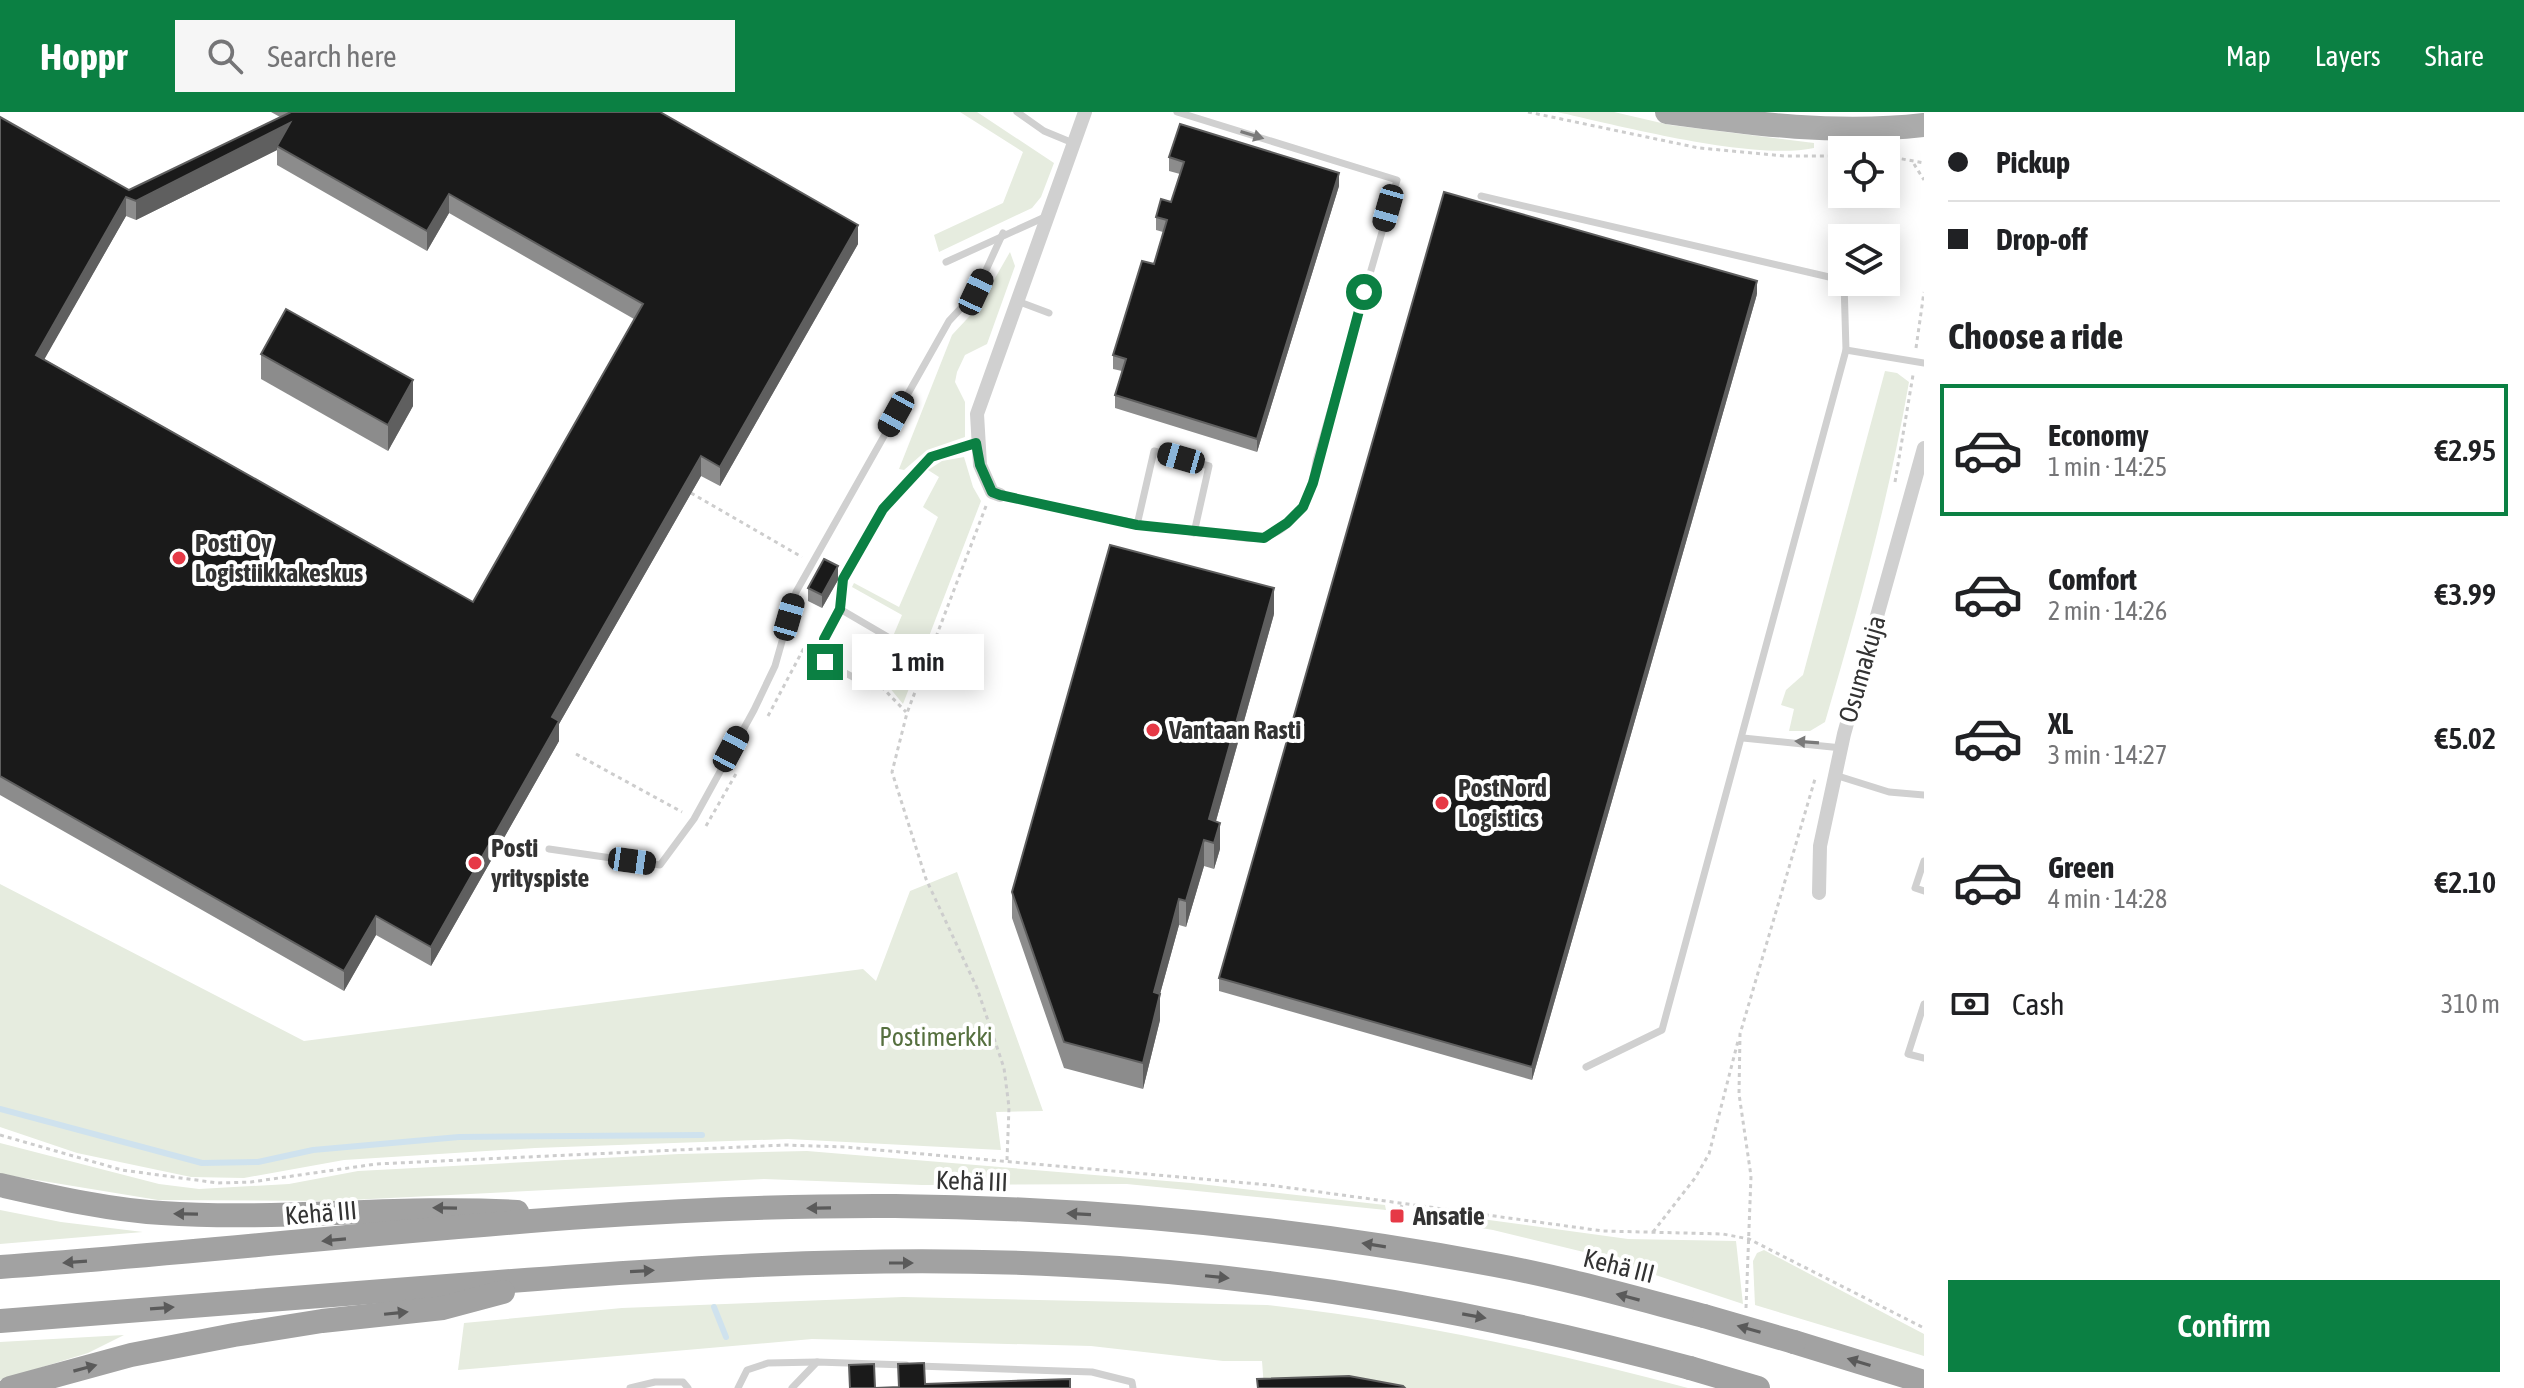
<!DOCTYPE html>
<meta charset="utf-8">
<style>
:root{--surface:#fff;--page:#f6f6f6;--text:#202124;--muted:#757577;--line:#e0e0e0;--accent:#0b8043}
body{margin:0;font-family:"Asap Condensed",sans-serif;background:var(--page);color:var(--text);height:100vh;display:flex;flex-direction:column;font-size:30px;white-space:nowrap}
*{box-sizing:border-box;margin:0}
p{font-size:26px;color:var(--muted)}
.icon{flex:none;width:44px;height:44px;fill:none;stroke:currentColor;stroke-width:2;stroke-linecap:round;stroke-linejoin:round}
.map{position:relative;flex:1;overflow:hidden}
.sheet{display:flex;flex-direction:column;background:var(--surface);width:600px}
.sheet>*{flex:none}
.hud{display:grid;align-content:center;height:176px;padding:0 24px;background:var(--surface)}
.buttons{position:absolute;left:1828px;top:24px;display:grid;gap:16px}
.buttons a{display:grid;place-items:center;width:72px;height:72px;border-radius:0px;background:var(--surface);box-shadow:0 4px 20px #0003;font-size:40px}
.end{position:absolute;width:36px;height:36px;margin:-18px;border:10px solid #0b8043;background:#fff;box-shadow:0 0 0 4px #fff}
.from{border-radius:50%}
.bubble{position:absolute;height:56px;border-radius:0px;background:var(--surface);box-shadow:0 4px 20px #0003;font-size:26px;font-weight:600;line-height:56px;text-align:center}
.car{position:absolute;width:24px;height:48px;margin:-24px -12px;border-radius:10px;box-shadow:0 0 6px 2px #0007;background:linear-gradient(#222 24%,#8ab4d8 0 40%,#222 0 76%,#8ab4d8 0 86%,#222 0)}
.hud b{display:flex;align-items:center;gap:28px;height:76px;font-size:30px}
.hud b+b{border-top:2px solid var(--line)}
.hud i{width:20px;height:20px;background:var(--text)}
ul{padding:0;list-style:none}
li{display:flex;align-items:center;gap:24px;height:132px;margin:0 16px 12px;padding:0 8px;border:4px solid transparent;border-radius:0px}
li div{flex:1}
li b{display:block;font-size:30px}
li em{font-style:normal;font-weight:600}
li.selected{border-color:var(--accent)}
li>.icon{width:72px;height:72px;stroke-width:1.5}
h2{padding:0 24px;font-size:36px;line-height:96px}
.pay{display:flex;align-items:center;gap:20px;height:88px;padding:0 24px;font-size:30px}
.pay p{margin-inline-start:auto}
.action{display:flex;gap:16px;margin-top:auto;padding:16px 24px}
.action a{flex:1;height:92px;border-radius:0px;background:var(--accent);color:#fff;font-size:32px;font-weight:600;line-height:92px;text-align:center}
header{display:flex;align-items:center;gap:48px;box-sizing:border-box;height:112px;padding:0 40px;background:var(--accent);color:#fff}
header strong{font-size:38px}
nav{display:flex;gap:44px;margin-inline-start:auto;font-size:28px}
.search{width:560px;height:72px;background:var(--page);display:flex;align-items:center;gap:20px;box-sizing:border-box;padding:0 28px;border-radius:0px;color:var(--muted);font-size:30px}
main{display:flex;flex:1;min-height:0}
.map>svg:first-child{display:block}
.green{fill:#e6ecdf}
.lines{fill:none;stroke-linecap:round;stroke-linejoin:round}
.stream{stroke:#cfe2ee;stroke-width:6}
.path{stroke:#cdcdcd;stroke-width:3;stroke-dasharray:4 4;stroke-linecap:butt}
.service{stroke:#d0d0d0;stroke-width:7}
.minor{stroke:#d0d0d0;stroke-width:14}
.primary{stroke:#ababab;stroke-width:24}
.trunk{stroke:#a2a2a2;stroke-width:24}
.trunk-bridge{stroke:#a2a2a2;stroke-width:24}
.wall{fill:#8c8c8c;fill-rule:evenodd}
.shaded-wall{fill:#5f5f5f}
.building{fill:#1a1a1a;stroke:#5f5f5f;stroke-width:2;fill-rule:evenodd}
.oneway{fill:#7a7a7a}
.oneway2{fill:#5a5a5a}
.route{stroke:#0b8043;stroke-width:10}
.poi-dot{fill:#e63946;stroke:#fff;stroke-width:3}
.labels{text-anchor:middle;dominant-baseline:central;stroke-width:8;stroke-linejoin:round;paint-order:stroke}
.poi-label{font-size:26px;font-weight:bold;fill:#333;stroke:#fff;text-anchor:start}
.street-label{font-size:26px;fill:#333;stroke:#fff}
.park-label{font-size:26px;fill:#56703f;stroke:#fff}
</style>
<header>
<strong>Hoppr</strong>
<div class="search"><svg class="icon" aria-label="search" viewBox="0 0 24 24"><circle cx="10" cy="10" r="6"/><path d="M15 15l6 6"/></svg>Search here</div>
<nav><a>Map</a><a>Layers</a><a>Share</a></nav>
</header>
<main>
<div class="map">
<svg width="1924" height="1276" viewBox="0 0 1924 1276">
<rect width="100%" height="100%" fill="#fff"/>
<!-- green -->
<g class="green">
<path d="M 960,0 L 977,0 L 1054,51 L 1041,85 L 1032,96 L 939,140 L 934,123 L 1003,91 L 1023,40 Z"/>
<path d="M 1557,0 L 1614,0 L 1670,13 L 1814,31 L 1814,36 C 1753,49 1621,14 1557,0 Z"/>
<path d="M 1010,140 L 1015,154 L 987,232 L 965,243 L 957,260 L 955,270 L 965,290 L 965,325 L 927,338 L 904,358 L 899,357 L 952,223 L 979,194 Z"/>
<path d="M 1885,259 L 1897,261 L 1909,270 C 1889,386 1858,498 1825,610 L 1810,619 L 1789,619 L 1794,597 L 1781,593 L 1786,578 L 1803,563 Z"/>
<path d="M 964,345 L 973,375 L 981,389 L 903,592 L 880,564 L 880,555 L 902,503 L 852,475 L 854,471 L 899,495 L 938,405 L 923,395 L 939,365 L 928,358 L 942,349 Z"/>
<path d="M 957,760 L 1043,999 L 996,1000 L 1001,1038 L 788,1027 L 535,1036 L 344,1048 L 244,1066 L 191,1065 L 77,1041 L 0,1015 L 0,772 L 304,929 L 863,857 L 876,869 L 910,779 Z"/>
<path d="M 0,1031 L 159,1072 L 199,1077 L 289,1072 L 358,1059 L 679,1042 L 807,1039 L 1191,1071 L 1385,1093 L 1386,1098 L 1127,1072 L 922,1073 L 764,1067 L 330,1089 L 158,1088 L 0,1062 Z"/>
<path d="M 0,1098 L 61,1110 L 143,1120 L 0,1132 Z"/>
<path d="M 1415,1098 L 1628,1127 L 1736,1129 L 1743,1192 L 1592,1142 L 1493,1118 L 1414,1105 Z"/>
<path d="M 1764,1138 L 1924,1222 L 1924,1244 L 1755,1193 L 1753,1149 L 1757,1141 Z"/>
<path d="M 903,1185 L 1267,1193 C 1410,1209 1549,1239 1688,1276 L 1264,1276 L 1262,1249 L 1223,1249 L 1091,1234 L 812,1227 L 458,1258 L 464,1211 L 622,1196 Z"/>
<path d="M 124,1223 L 88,1241 L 0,1268 L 0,1230 Z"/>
</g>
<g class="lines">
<!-- stream -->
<g class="stream">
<path d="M 0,997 L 202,1051 L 258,1050 L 313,1038 L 459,1025 L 702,1023"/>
<path d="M 714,1195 L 726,1225"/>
</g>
<!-- path -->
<g class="path">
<path d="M 1528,0 L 1699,36 L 1785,44 L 1842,44"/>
<path d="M 1886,44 L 1924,51"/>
<path d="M 1914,52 L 1924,68"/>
<path d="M 1916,236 L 1924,180"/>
<path d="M 1895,370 L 1913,263"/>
<path d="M 691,381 L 802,445"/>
<path d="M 986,394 L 907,601 L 892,660 L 926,767 L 977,876 L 1004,956 L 1009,995 L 1007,1048"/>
<path d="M 876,569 L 906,600"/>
<path d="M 768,604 L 805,534 L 810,532"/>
<path d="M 576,642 L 682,700"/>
<path d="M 706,714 L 737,660"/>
<path d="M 0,1023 L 122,1058 L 218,1071 L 251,1070 L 376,1052 L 785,1033 L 845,1035 L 1269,1073 L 1603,1119 L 1723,1122 L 1749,1127 L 1924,1216"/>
<path d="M 1397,1104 L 1403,1091"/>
<path d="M 1653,1120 L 1695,1066 L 1709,1042 L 1738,929"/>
<path d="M 1746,1196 L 1751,1064 L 1739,982 L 1740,922 L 1815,667"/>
</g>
<!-- service -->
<g class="service">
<path d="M 1017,0 L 1044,19 L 1073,31"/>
<path d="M 1481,84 L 1842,168"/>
<path d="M 946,150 L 1045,105"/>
<path d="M 1017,189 L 1049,201"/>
<path d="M 1846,238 L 1924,251"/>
<path d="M 1000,383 C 1074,397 1146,417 1222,423 C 1234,424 1253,429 1265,425 C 1298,416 1312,379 1316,349 L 1397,68 L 1177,0"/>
<path d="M 1137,413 L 1154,339 L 1209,354 L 1194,421"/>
<path d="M 840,497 L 893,528"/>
<path d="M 864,571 L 825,550 L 824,527 L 840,497 L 843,467 L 883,397 L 931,345 L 976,331"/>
<path d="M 1743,626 L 1842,636"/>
<path d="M 1838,664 L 1889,680 L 1924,683"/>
<path d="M 549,737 L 660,753 L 694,707 L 754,598 L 775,554 L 796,480 L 949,209 L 976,180 L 1003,121"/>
<path d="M 1924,749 L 1915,776 L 1924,779"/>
<path d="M 1924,892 L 1908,942 L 1924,946"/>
<path d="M 1586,955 L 1662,918 L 1846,238 L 1844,170"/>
<path d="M 918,1254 L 1092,1260 L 1132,1270 L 1133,1276"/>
<path d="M 630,1276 L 655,1270 L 683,1270 L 688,1276"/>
<path d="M 738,1276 L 747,1258 L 768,1251 L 817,1250"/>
<path d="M 792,1276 L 817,1250 L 906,1253"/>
</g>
<!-- minor -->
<g class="minor">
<path d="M 1000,383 L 992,380 L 980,353 L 977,302 L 1085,0"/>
<path d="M 1819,781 L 1820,734 L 1844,622 L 1924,336"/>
</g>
<!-- primary -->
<path class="primary" d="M 1667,0 C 1754,12 1837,23 1924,13"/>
<!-- trunk -->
<g class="trunk">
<path d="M 0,1073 C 53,1085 109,1098 162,1101 C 281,1109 399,1093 517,1100"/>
<path d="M 0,1155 C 297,1134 596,1092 895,1094 C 1096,1096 1297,1116 1495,1153 C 1565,1166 1635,1186 1704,1204"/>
<path d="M 0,1209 C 153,1197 307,1185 460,1173 C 662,1157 865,1142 1067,1153 C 1278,1163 1486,1201 1690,1256"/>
<path d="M 1794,1230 L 1924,1270"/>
<path d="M 10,1276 L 131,1243 L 234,1223 L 322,1209 L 443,1196 L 503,1180"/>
</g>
<!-- trunk-bridge -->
<g class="trunk-bridge">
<path d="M 1704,1204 L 1794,1230"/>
<path d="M 1690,1256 L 1758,1276"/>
</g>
</g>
<!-- wall -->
<g class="wall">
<path d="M 271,0 L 660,0 L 858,132 L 720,374 L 701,364 L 559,612 L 559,629 L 431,854 L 376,823 L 344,879 L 0,683 L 0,5 L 129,78 L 280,5 ZM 277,38 L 277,53 L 427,139 L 449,101 L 634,207 L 473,490 L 44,247 L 126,104 L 136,108 Z"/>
<path d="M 1169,45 L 1339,74 L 1257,340 L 1115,296 L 1115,283 L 1122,259 L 1113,257 L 1113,243 L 1154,152 L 1163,120 L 1156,118 L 1156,105 L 1171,90 L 1180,62 L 1169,59 Z"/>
<path d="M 1757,182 L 1532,968 L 1219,879 L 1219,866 Z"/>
<path d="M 261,242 L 413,294 L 388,339 L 261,267 Z"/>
<path d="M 838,468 L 822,496 L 808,489 L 808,476 Z"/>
<path d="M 1274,502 L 1216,709 L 1220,737 L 1214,757 L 1204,754 L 1186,815 L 1179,813 L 1160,882 L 1160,908 L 1143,977 L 1064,956 L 1012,806 L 1012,780 Z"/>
</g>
<!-- shaded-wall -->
<g class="shaded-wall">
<path d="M 290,11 L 277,34 L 277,38 L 136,108 L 136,89 Z"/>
<path d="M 1339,61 L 1339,74 L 1257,340 L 1257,327 Z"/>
<path d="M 449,82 L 449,101 L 427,139 L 427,119 Z"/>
<path d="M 126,85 L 126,104 L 36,262 L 36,243 Z"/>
<path d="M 858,113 L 858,132 L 720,374 L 720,355 Z"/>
<path d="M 1757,169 L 1757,182 L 1532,968 L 1532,955 Z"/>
<path d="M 413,268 L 413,294 L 388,339 L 388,313 Z"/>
<path d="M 701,344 L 701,364 L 559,612 L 559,629 L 431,854 L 431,835 L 552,605 Z"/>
<path d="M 838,454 L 838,468 L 822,496 L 822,483 Z"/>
<path d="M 1274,476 L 1274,502 L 1210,730 L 1209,707 Z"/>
<path d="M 1220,711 L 1220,737 L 1214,757 L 1214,731 Z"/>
<path d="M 1204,728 L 1204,754 L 1186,815 L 1186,789 Z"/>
<path d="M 1179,787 L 1179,813 L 1160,882 L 1160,908 L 1143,977 L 1143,951 L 1154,880 Z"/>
<path d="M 376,804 L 376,823 L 344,879 L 344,859 Z"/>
</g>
<!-- building -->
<g class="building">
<path d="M 291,0 L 660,0 L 858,113 L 720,355 L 701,344 L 552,605 L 559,609 L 431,835 L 376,804 L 344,859 L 0,664 L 0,5 L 129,78 ZM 290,11 L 277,34 L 427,119 L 449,82 L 643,192 L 473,490 L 36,243 L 126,85 L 136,89 Z"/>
<path d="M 1180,12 L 1339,61 L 1257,327 L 1115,283 L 1126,247 L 1113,243 L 1142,149 L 1154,152 L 1167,108 L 1156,105 L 1161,87 L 1171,90 L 1184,50 L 1169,45 Z"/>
<path d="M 1444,80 L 1757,169 L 1532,955 L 1219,866 Z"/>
<path d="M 286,197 L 413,268 L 388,313 L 261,242 Z"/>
<path d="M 1110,433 L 1274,476 L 1209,707 L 1220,711 L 1214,731 L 1204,728 L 1186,789 L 1179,787 L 1154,880 L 1160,882 L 1143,951 L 1064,930 L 1012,780 Z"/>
<path d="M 824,447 L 838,454 L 822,483 L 808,476 Z"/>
<path d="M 924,1251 L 925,1272 L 1070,1267 L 1070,1276 L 875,1276 L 899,1275 L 898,1252 Z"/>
<path d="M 874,1252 L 875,1276 L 850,1276 L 849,1253 Z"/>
<path d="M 1349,1264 L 1403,1274 L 1405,1276 L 1258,1276 L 1257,1267 Z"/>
</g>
<!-- one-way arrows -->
<defs><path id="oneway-solid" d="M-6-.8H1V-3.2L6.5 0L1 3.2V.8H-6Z" transform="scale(2)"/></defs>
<g class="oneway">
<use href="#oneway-solid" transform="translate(1252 23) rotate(17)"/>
<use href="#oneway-solid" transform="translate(1807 630) rotate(-176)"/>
</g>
<g class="oneway2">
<use href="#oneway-solid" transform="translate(445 1096) rotate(-179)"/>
<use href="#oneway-solid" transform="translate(819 1096) rotate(179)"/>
<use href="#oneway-solid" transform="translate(186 1102) rotate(-179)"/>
<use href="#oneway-solid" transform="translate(1079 1102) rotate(-177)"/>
<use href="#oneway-solid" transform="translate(334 1128) rotate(175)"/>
<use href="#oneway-solid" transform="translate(1374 1133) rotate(-171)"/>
<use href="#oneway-solid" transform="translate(75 1150) rotate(176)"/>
<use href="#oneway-solid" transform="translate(901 1151)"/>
<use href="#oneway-solid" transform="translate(642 1159) rotate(-3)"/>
<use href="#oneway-solid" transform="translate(1217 1165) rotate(6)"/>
<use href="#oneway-solid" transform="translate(1628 1185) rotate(-165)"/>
<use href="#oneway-solid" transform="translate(162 1196) rotate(-4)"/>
<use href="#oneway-solid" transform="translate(396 1201) rotate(-6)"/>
<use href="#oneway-solid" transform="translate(1474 1204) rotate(10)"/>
<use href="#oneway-solid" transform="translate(1749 1217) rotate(-164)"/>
<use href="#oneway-solid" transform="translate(1859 1250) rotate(-163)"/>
<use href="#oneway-solid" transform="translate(85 1256) rotate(-15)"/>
</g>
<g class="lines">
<!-- route -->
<path class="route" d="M 825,550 L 824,527 L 840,497 L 843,467 L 883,397 L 931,345 L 976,331 L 980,353 L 992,380 L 1000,383 L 1137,413 L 1264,426 L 1287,411 L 1303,395 L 1313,371 L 1364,180"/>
</g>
<!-- markers -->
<g class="poi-dot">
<circle cx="179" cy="446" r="8"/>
<circle cx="1153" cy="618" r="8"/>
<circle cx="1442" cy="691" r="8"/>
<circle cx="475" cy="751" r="8"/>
<rect x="1389" y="1096" width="16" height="16" rx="4"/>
</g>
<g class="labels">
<!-- poi labels -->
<g class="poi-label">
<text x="195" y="431">Posti Oy<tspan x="195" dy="30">Logistiikkakeskus</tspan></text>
<text x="1169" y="618">Vantaan Rasti</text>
<text x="1458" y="676">PostNord<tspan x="1458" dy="30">Logistics</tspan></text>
<text x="491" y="736">Posti<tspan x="491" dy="30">yrityspiste</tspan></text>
<text x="1413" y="1104">Ansatie</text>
</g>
<!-- street labels -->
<g class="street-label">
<text transform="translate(1862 557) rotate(-74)">Osumakuja</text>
<text transform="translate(972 1069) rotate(2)">Kehä III</text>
<text transform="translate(321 1101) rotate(-5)">Kehä III</text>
<text transform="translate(1619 1154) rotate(14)">Kehä III</text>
</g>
<!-- park labels -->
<g class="park-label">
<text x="936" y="925">Postimerkki</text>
</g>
</g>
</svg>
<div class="buttons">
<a><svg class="icon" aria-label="locate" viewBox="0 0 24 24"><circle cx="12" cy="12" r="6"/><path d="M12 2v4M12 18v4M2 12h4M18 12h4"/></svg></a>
<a><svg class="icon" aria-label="layers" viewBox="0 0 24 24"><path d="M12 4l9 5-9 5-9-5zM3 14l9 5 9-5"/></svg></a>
</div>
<i class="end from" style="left:1364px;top:180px"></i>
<i class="end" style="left:825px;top:550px"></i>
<div class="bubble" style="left:852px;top:522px;width:132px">1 min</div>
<i class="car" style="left:1388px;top:96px;rotate:196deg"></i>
<i class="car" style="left:976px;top:180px;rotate:25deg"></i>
<i class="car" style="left:896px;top:302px;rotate:209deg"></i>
<i class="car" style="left:1181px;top:346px;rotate:286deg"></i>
<i class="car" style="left:789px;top:505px;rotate:16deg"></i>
<i class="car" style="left:731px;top:637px;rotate:28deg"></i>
<i class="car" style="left:632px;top:749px;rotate:98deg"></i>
</div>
<section class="sheet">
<div class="hud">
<b><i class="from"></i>Pickup</b>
<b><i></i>Drop-off</b>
</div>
<h2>Choose a ride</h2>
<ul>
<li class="selected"><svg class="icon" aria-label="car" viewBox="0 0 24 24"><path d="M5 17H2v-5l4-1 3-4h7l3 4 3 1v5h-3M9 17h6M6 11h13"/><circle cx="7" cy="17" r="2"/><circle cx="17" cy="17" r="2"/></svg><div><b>Economy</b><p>1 min · 14:25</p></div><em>€2.95</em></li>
<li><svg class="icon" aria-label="car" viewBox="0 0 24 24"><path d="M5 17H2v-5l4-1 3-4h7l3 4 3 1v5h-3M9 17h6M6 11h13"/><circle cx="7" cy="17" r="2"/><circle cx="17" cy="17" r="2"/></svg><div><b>Comfort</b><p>2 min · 14:26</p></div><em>€3.99</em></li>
<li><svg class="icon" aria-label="car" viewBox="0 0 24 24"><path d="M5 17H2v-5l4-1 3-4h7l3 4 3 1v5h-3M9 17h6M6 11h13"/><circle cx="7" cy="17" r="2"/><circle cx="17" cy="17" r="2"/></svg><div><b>XL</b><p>3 min · 14:27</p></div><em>€5.02</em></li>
<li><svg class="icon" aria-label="car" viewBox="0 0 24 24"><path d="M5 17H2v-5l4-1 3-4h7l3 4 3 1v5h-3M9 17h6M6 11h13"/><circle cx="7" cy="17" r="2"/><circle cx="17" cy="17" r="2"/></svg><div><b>Green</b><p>4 min · 14:28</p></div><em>€2.10</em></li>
</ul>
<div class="pay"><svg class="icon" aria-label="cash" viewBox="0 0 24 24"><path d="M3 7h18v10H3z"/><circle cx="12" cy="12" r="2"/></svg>Cash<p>310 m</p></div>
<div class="action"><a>Confirm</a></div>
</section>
</main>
